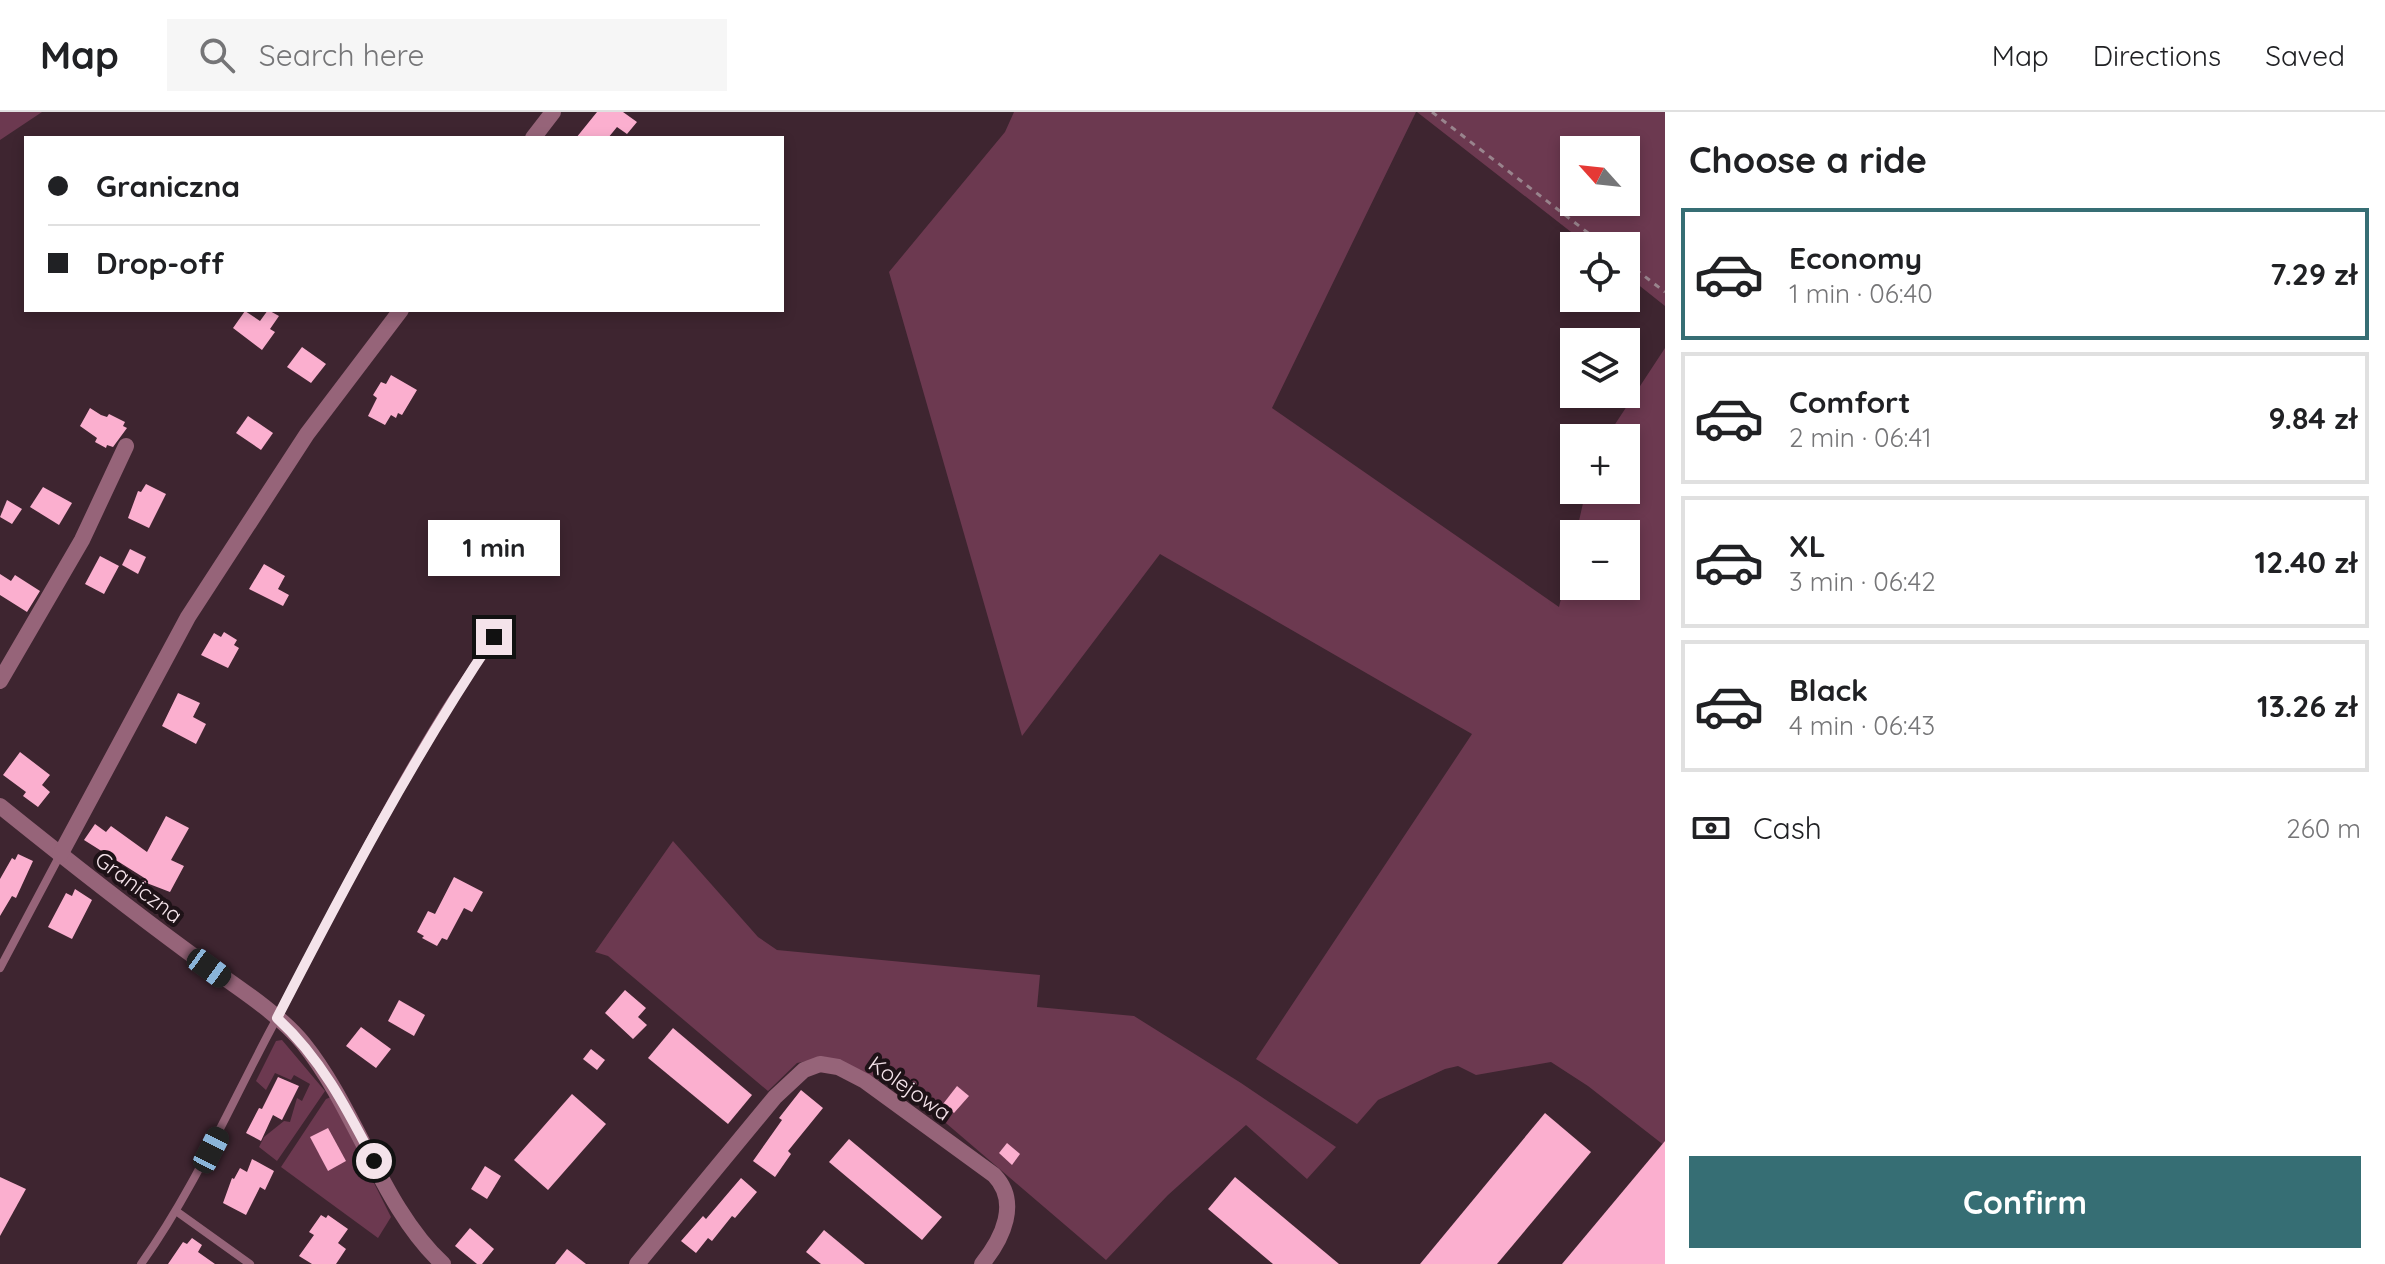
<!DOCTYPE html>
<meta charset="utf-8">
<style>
:root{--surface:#fff;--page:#f6f6f6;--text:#202124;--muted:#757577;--line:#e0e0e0;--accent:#366e74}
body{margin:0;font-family:Quicksand,sans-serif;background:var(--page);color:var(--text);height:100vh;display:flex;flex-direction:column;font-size:30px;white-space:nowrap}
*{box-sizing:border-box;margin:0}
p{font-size:26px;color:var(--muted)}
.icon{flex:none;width:44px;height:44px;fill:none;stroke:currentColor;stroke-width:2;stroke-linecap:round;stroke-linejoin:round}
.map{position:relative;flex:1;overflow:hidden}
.drawer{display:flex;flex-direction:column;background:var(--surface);width:720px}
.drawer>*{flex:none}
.banner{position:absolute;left:24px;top:24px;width:760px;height:176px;border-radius:0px;box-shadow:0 4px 12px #0003;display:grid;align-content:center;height:176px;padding:0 24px;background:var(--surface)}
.needle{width:52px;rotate:297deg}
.controls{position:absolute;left:1560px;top:24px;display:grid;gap:16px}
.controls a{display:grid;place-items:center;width:80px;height:80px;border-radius:0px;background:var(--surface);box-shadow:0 4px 12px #0003;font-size:40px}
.end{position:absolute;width:36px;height:36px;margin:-18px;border:10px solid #f4e3ea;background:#111;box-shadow:0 0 0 4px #111}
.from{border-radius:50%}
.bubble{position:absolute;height:56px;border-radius:0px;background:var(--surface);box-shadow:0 4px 12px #0003;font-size:26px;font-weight:700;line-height:56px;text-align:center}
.car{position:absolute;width:24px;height:48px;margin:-24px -12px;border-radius:10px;box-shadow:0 0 6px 2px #0007;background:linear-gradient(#222 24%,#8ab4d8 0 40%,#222 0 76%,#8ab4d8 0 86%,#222 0)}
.banner b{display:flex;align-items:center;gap:28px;height:76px;font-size:30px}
.banner b+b{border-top:2px solid var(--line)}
.banner i{width:20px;height:20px;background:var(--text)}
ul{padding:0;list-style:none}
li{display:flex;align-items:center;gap:24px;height:132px;margin:0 16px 12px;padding:0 8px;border:4px solid var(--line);border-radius:0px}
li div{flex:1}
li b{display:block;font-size:30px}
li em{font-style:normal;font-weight:700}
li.current{border-color:var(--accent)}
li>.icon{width:72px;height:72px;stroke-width:1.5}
h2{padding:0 24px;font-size:36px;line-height:96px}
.pay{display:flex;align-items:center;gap:20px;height:88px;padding:0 24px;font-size:30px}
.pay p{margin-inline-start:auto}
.cta{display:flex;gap:16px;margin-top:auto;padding:16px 24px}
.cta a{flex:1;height:92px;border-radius:0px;background:var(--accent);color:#fff;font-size:32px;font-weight:700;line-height:92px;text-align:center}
header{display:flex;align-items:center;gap:48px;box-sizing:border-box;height:112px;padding:0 40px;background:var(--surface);border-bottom:2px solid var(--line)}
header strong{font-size:38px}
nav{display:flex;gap:44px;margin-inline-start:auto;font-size:28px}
.search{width:560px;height:72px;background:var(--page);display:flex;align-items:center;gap:20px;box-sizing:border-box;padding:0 28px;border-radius:0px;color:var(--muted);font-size:30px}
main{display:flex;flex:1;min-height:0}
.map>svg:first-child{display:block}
.green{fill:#6c3950;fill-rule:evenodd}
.building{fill:#fbafcf}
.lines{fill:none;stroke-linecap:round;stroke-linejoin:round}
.path{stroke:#99848d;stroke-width:3;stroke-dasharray:6 6;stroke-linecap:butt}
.service{stroke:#966479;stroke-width:8}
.minor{stroke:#966479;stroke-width:16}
.route{stroke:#f4e3ea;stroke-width:10}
.labels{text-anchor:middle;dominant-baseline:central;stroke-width:8;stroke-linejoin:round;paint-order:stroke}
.street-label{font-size:22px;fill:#f4e3ea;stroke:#1e1217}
</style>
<header>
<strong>Map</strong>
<div class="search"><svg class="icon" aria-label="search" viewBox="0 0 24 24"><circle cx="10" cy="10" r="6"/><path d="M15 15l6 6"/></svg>Search here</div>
<nav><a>Map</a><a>Directions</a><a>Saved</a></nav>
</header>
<main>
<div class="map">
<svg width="1665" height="1152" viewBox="0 0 1665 1152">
<rect width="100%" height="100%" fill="#3e2530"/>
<!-- green -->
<g class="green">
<path d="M 0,0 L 42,0 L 0,28 Z"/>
<path d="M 1014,0 L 1416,0 L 1272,296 L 1559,495 L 1574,432 L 1574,474 L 1626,474 L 1626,422 L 1576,422 L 1586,378 L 1626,378 L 1626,326 L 1606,326 L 1665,236 L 1665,1034 L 1588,974 L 1551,950 L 1476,963 L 1458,954 L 1445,957 L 1378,988 L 1357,1012 L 1256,947 L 1472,622 L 1160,442 L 1022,624 L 889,160 L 1005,20 Z"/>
<path d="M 1417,0 L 1665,0 L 1665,194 L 1626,163 L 1626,134 L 1589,134 ZM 1574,38 L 1626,38 L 1626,90 L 1574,90 Z"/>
<path d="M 673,729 L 758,825 L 777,838 L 1040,863 L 1037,895 L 1134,904 L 1241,971 L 1336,1035 L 1307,1067 L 1246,1013 L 1168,1083 L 1106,1148 L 926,994 L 864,960 L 807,949 L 797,951 L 768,979 L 608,844 L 595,840 Z"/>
<path d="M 282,928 L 325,979 L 277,1049 L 259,1035 L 264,1025 L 284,1009 L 290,1010 L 297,986 L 302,989 L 310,972 L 294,963 L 291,968 L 275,961 L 266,978 L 256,969 L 276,929 Z"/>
<path d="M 331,985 L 391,1105 L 378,1126 L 281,1055 L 326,987 Z"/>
</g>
<!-- building -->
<g class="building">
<path d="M 597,0 L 623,0 L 637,10 L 627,22 L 617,15 L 608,26 L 576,26 Z"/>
<path d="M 268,198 L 279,204 L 270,217 L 275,220 L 262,238 L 233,216 L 245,199 L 260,209 Z"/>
<path d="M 302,235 L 326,252 L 311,271 L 287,255 Z"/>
<path d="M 391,263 L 417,278 L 402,303 L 398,301 L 396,306 L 391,303 L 385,313 L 368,304 L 377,286 L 373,283 L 381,270 L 386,272 Z"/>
<path d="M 90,296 L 101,303 L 107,305 L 109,302 L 125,310 L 123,314 L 127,316 L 113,335 L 107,333 L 106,336 L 95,330 L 97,326 L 80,314 Z"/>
<path d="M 248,304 L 273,321 L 261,338 L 236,321 Z"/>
<path d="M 146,372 L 166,382 L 149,416 L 128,406 L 138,379 L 141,380 Z"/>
<path d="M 43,375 L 72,391 L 59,413 L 30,395 Z"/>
<path d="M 7,388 L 22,397 L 12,412 L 0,405 Z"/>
<path d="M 130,437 L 146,445 L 138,462 L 122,453 Z"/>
<path d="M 100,444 L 119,454 L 104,482 L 85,472 Z"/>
<path d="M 264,452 L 285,464 L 278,477 L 289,483 L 283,494 L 249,477 Z"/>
<path d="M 0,462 L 11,469 L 15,463 L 40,479 L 27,500 L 0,483 Z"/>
<path d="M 224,520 L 237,528 L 234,533 L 239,536 L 228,556 L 201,543 L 214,521 L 221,525 Z"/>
<path d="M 178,581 L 200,591 L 193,605 L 206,612 L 196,632 L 162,614 Z"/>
<path d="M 20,640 L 50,663 L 42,673 L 50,680 L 38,695 L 23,684 L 26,680 L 3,663 Z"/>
<path d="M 166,704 L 189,716 L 171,748 L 184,754 L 170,780 L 144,770 L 146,767 L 84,728 L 95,712 L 106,720 L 111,714 L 147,740 Z"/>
<path d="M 18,742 L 33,749 L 16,786 L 12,784 L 0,804 L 0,767 L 12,746 L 15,748 Z"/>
<path d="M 454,765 L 483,780 L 472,800 L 464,796 L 447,828 L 442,826 L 437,834 L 422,826 L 424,824 L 417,820 L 428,799 L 435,802 Z"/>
<path d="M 75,777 L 92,788 L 72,827 L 48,815 L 66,781 L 72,784 Z"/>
<path d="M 625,878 L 646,896 L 638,905 L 647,913 L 633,927 L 605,901 Z"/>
<path d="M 399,888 L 425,903 L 414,924 L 388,909 Z"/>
<path d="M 361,915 L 391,937 L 376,956 L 346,934 Z"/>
<path d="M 673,916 L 752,983 L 728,1012 L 648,946 Z"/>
<path d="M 591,937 L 605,948 L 597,958 L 583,947 Z"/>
<path d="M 278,965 L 299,974 L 282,1008 L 273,1003 L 261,1029 L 246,1021 L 259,996 L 262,997 Z"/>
<path d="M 957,974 L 969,984 L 954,1001 L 943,992 Z"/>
<path d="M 801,978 L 823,996 L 788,1039 L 791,1042 L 775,1065 L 753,1049 L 782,1008 L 779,1006 Z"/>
<path d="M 572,982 L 606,1012 L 548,1078 L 514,1048 Z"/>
<path d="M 1545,1001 L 1591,1040 L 1497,1152 L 1420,1152 Z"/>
<path d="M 328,1016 L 346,1049 L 328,1059 L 310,1025 Z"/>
<path d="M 849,1027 L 942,1105 L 922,1128 L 829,1050 Z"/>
<path d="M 1665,1029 L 1665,1152 L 1562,1152 Z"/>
<path d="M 1007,1031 L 1020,1042 L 1012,1053 L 999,1041 Z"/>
<path d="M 252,1047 L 274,1059 L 265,1078 L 260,1075 L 246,1103 L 223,1091 L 232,1066 L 234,1067 L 240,1056 L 247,1060 Z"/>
<path d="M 485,1054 L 501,1064 L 487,1087 L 471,1077 Z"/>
<path d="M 0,1065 L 26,1077 L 0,1124 Z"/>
<path d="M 1235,1065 L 1339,1152 L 1273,1152 L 1208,1097 Z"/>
<path d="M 741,1066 L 757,1080 L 735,1106 L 732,1104 L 712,1129 L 708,1126 L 696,1141 L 681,1129 L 703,1104 L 706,1107 Z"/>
<path d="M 321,1103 L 326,1106 L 328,1103 L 348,1117 L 338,1131 L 346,1137 L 336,1152 L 312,1152 L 299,1144 L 314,1123 L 309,1120 Z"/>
<path d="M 470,1116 L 494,1137 L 482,1152 L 477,1152 L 455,1134 Z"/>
<path d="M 824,1118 L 865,1152 L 821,1152 L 806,1140 Z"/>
<path d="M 192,1126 L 202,1133 L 198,1140 L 215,1152 L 168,1152 L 183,1130 L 187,1132 Z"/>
<path d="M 567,1137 L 586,1152 L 555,1152 Z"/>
</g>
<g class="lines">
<!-- path -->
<g class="path">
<path d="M 1432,0 L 1605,134"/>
<path d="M 1626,150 L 1665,180"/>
</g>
<!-- service -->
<g class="service">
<path d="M 0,856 L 60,743"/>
<path d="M 176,1099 L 250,1152"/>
<path d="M 141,1152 C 193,1079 228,998 270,919 C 326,814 378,707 440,606 C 457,578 476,552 494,525"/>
</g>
<!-- minor -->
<g class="minor">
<path d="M 533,26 L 553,0"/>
<path d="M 0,569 L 82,428 L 126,334"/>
<path d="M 0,694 C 62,744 124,793 188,840 C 223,866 276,898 303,931 C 357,998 382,1096 443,1152"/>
<path d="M 60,743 L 188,505 L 307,322 L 401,198"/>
<path d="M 637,1152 L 775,985 L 804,958 L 820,952 L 838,955 L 865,969 L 994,1063 C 1020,1090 1003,1126 982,1152"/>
</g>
</g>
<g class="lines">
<!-- route -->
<path class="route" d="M 374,1049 C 347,997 321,946 277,906 C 344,776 412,647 494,525"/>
</g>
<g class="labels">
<!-- street labels -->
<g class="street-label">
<text transform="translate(139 775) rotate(37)">Graniczna</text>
<text transform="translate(910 976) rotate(35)">Kolejowa</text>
</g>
</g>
</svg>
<div class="controls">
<a><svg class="needle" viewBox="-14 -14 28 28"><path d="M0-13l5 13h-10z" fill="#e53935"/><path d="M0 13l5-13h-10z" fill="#757577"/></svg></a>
<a><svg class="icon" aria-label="locate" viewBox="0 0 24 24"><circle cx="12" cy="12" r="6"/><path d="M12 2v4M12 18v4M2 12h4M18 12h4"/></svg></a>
<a><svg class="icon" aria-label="layers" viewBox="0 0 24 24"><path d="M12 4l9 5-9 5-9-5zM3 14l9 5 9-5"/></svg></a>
<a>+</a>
<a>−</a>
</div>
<i class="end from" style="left:374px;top:1049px"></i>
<i class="end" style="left:494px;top:525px"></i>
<div class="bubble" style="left:428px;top:408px;width:132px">1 min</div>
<i class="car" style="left:209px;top:856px;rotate:126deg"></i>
<i class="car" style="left:211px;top:1038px;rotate:27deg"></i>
<div class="banner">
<b><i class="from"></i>Graniczna</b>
<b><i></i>Drop-off</b>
</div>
</div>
<section class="drawer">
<h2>Choose a ride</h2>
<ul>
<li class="current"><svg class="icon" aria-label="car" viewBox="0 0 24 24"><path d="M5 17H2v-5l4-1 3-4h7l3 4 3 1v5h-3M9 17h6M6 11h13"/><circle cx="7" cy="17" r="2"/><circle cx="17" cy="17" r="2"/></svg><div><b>Economy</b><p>1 min · 06:40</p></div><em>7.29 zł</em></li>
<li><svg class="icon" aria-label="car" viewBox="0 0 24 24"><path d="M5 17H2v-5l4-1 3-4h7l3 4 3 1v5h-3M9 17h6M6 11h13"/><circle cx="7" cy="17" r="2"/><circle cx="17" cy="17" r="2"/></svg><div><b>Comfort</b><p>2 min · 06:41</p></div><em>9.84 zł</em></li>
<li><svg class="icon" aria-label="car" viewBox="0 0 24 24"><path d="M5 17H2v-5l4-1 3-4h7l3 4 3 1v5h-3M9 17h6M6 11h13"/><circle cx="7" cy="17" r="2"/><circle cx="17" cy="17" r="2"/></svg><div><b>XL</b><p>3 min · 06:42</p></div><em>12.40 zł</em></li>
<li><svg class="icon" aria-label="car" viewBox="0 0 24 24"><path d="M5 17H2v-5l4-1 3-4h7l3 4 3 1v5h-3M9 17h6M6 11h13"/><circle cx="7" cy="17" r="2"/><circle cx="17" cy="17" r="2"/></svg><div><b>Black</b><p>4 min · 06:43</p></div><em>13.26 zł</em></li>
</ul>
<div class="pay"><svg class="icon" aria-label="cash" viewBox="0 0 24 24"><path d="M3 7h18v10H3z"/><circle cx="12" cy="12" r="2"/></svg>Cash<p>260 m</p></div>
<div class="cta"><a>Confirm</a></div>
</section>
</main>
